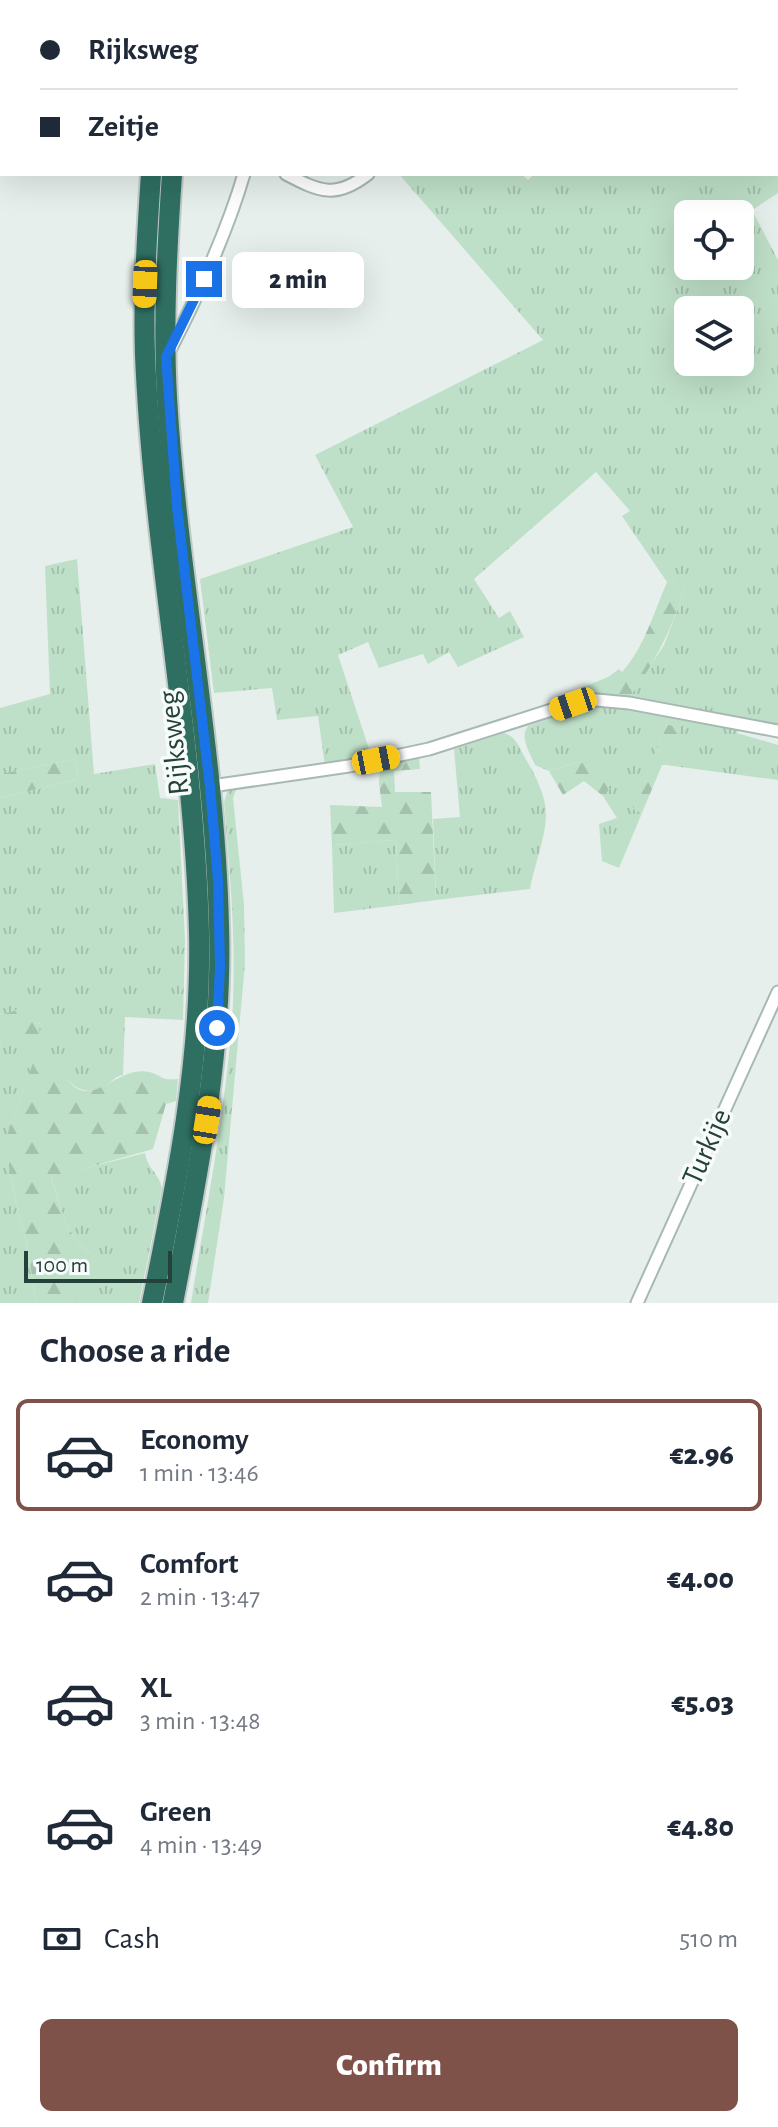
<!DOCTYPE html>
<meta charset="utf-8">
<style>
:root{--surface:#fff;--page:#f6f6f7;--text:#1f2937;--muted:#747a83;--line:#e0e1e3;--accent:#7f5249}
body{margin:0;font-family:"Alegreya Sans",sans-serif;background:var(--page);color:var(--text);height:100vh;display:flex;flex-direction:column;font-size:30px;white-space:nowrap}
*{box-sizing:border-box;margin:0}
p{font-size:26px;color:var(--muted)}
.icon{flex:none;width:44px;height:44px;fill:none;stroke:currentColor;stroke-width:2;stroke-linecap:round;stroke-linejoin:round}
.map{position:relative;height:1303px;overflow:hidden}
.side{display:flex;flex-direction:column;background:var(--surface);flex:1}
.side>*{flex:none}
.banner{position:absolute;left:0px;top:0px;width:778px;height:176px;box-shadow:0 8px 32px #0002;display:grid;align-content:center;height:176px;padding:0 40px;background:var(--surface)}
.tools{position:absolute;left:674px;top:200px;display:grid;gap:16px}
.tools a{display:grid;place-items:center;width:80px;height:80px;border-radius:12px;background:var(--surface);box-shadow:0 8px 32px #0002;font-size:40px}
.scale{position:absolute;left:24px;bottom:20px;width:148px;box-sizing:border-box;padding-left:8px;border:4px solid #24423a;border-top:0;font-size:22px;line-height:28px;white-space:nowrap;color:#24423a;-webkit-text-stroke:6px #f7fbf9;paint-order:stroke}
.end{position:absolute;width:36px;height:36px;margin:-18px;border:10px solid #1a73e8;background:#fff;box-shadow:0 0 0 4px #fff}
.from{border-radius:50%}
.bubble{position:absolute;height:56px;border-radius:12px;background:var(--surface);box-shadow:0 8px 32px #0002;font-size:26px;font-weight:800;line-height:56px;text-align:center}
.car{position:absolute;width:24px;height:48px;margin:-24px -12px;border-radius:10px;box-shadow:0 0 6px 2px #0007;background:linear-gradient(#f5c518 24%,#345 0 40%,#f5c518 0 76%,#345 0 86%,#f5c518 0)}
.banner b{display:flex;align-items:center;gap:28px;height:76px;font-size:30px}
.banner b+b{border-top:2px solid var(--line)}
.banner i{width:20px;height:20px;background:var(--text)}
ul{padding:0;list-style:none}
li{display:flex;align-items:center;gap:24px;height:112px;margin:0 16px 12px;padding:0 24px;border:4px solid transparent;border-radius:12px}
li div{flex:1}
li b{display:block;font-size:30px}
li em{font-style:normal;font-weight:800}
li.active{border-color:var(--accent)}
li>.icon{width:72px;height:72px;stroke-width:1.5}
h2{padding:0 40px;font-size:36px;line-height:96px}
.pay{display:flex;align-items:center;gap:20px;height:88px;padding:0 40px;font-size:30px}
.pay p{margin-inline-start:auto}
.cta{display:flex;gap:16px;margin-top:auto;padding:16px 40px}
.cta a{flex:1;height:92px;border-radius:12px;background:var(--accent);color:#fff;font-size:32px;font-weight:800;line-height:92px;text-align:center}
.map>svg:first-child{display:block}
.grass{fill:url(#grass-tufts);fill-rule:evenodd}
.forest{fill:url(#forest-firs)}
.lines{fill:none;stroke-linecap:round;stroke-linejoin:round}
.street-casing{stroke:#a8b8b2;stroke-width:15}
.highway-casing{stroke:#c2cac8;stroke-width:24}
.street{stroke:#fff;stroke-width:11}
.highway{stroke:#2f6f62;stroke-width:20}
.route{stroke:#1a73e8;stroke-width:10}
.labels{text-anchor:middle;dominant-baseline:central;stroke-width:7;stroke-linejoin:round;paint-order:stroke}
.street-label{font-size:30px;fill:#24423a;stroke:#f7fbf9}
</style>
<div class="map">
<svg width="778" height="1303" viewBox="0 0 778 1303">
<defs>
<pattern id="grass-tufts" width="24" height="20" patternUnits="userSpaceOnUse" patternTransform="scale(2)"><rect width="24" height="20" fill="#bfe0c8"/><path d="M3 7l-1-3M5 7V3M7 7l1-3M15 17l-1-3M17 17v-4M19 17l1-3" fill="none" stroke="#a4c1ad"/></pattern>
<pattern id="forest-firs" width="22" height="20" patternUnits="userSpaceOnUse" patternTransform="scale(2)"><rect width="22" height="20" fill="#bfe0c8"/><path d="M5 1l3.5 6h-7zM16 11l3.5 6h-7z" fill="#a4c1ad"/></pattern>
</defs>
<rect width="100%" height="100%" fill="#e6efeb"/>
<!-- grass -->
<g class="grass">
<path d="M 693,0 L 778,0 L 778,193 L 752,210 L 778,260 L 778,726 L 629,698 L 664,645 L 686,587 L 675,577 L 667,582 L 622,516 L 630,511 L 596,472 L 474,579 L 499,618 L 510,611 L 524,637 L 458,667 L 449,652 L 428,664 L 423,654 L 379,668 L 368,642 L 338,655 L 372,758 L 325,766 L 318,716 L 277,720 L 272,688 L 214,693 L 200,579 L 353,527 L 315,455 L 543,340 L 399,174 L 521,174 L 528,180 L 534,174 L 776,174 L 776,2 L 690,2 ZM 688,214 L 740,214 L 740,266 L 688,266 ZM 688,310 L 740,310 L 740,362 L 688,362 Z"/>
<path d="M 77,559 L 94,774 L 155,764 L 160,798 L 178,800 L 185,940 L 183,1020 L 125,1017 L 123,1075 C 114,1077 113,1081 106,1085 C 88,1097 72,1089 62,1071 L 33,1064 L 8,1132 L 8,1162 L 19,1218 L 27,1244 L 36,1303 L 0,1303 L 0,1047 L 3,1036 L 40,1023 L 20,1009 L 0,1015 L 0,798 L 78,779 L 75,759 L 0,774 L 0,708 L 50,694 L 45,566 Z"/>
<path d="M 591,704 L 631,708 L 738,729 L 737,733 L 778,745 L 778,780 L 666,765 L 679,729 L 667,724 L 634,809 L 642,813 L 619,868 L 602,861 L 599,824 L 617,818 L 603,796 L 609,789 L 580,762 L 549,771 L 535,765 C 530,753 519,737 528,726 Z"/>
<path d="M 504,733 C 515,736 519,746 524,756 C 534,773 546,794 546,815 C 546,836 534,867 530,889 L 436,900 L 433,819 L 460,817 L 454,749 Z"/>
<path d="M 237,787 L 233,798 L 244,905 L 245,963 L 224,1198 L 208,1303 L 191,1303 C 206,1209 225,1115 232,1020 C 237,947 230,874 224,802 L 228,790 Z"/>
<path d="M 396,840 L 399,905 L 334,913 L 332,845 Z"/>
<path d="M 145,1153 C 148,1170 159,1173 162,1188 L 139,1303 L 90,1303 L 90,1283 L 97,1272 L 93,1255 L 77,1242 L 66,1224 L 51,1177 Z"/>
</g>
<!-- forest -->
<g class="forest">
<path d="M 675,577 L 683,580 L 686,587 C 670,631 657,660 629,698 L 582,696 L 579,693 L 581,688 L 608,677 L 619,669 L 622,672 C 644,648 654,612 667,582 Z"/>
<path d="M 667,724 L 680,729 L 666,765 L 662,765 L 642,813 L 633,809 Z"/>
<path d="M 419,757 L 420,769 L 394,771 L 395,792 L 431,792 L 436,900 L 399,905 L 396,840 L 332,845 L 330,805 L 382,807 L 379,783 L 380,765 Z"/>
<path d="M 75,759 L 78,779 L 0,798 L 0,774 Z"/>
<path d="M 580,762 L 593,768 L 610,789 L 603,796 L 584,781 L 563,795 L 549,771 Z"/>
<path d="M 20,1009 L 38,1012 L 40,1037 L 3,1036 L 0,1047 L 0,1015 Z"/>
<path d="M 33,1063 L 63,1071 C 87,1119 114,1065 149,1072 C 163,1075 159,1081 178,1079 L 176,1101 L 166,1104 L 153,1149 L 51,1178 L 66,1224 L 77,1242 L 93,1255 L 97,1262 L 98,1272 L 90,1283 L 90,1303 L 36,1303 L 27,1244 L 19,1218 L 8,1162 L 8,1132 Z"/>
</g>
<g class="lines">
<!-- street casing -->
<g class="street-casing">
<g id="street">
<path d="M 662,0 L 663,2"/>
<path d="M 288,2 L 288,0"/>
<path d="M 587,2 L 588,0"/>
<path d="M 286,174 C 320,192 336,199 368,174"/>
<path d="M 170,350 C 199,293 226,235 244,174"/>
<path d="M 205,787 L 349,766 L 429,749 L 586,699 L 629,703 L 778,731"/>
<path d="M 637,1303 L 778,992"/>
</g>
</g>
<!-- highway casing -->
<g class="highway-casing">
<g id="highway">
<path d="M 164,2 L 164,0"/>
<path d="M 184,2 L 184,0"/>
<path d="M 151,174 C 147,234 143,295 145,355 C 153,548 194,739 199,932 C 202,1058 177,1181 152,1303"/>
<path d="M 172,174 C 167,248 163,323 167,397 C 177,574 215,749 219,926 C 223,1054 197,1178 173,1303"/>
</g>
</g>
<!-- street -->
<use href="#street" class="street"/>
<!-- highway -->
<use href="#highway" class="highway"/>
</g>
<g class="lines">
<!-- route -->
<path class="route" d="M 204,279 L 166,357 L 177,507 L 210,787 L 218,881 L 220,967 L 217,1028"/>
</g>
<g class="labels">
<!-- street labels -->
<g class="street-label">
<text transform="translate(174 743) rotate(-96)">Rijksweg</text>
<text transform="translate(707 1147) rotate(-66)">Turkije</text>
</g>
</g>
</svg>
<div class="tools">
<a><svg class="icon" aria-label="locate" viewBox="0 0 24 24"><circle cx="12" cy="12" r="6"/><path d="M12 2v4M12 18v4M2 12h4M18 12h4"/></svg></a>
<a><svg class="icon" aria-label="layers" viewBox="0 0 24 24"><path d="M12 4l9 5-9 5-9-5zM3 14l9 5 9-5"/></svg></a>
</div>
<div class="scale">100 m</div>
<i class="end from" style="left:217px;top:1028px"></i>
<i class="end" style="left:204px;top:279px"></i>
<div class="bubble" style="left:232px;top:252px;width:132px">2 min</div>
<i class="car" style="left:145px;top:284px;rotate:182deg"></i>
<i class="car" style="left:573px;top:704px;rotate:251deg"></i>
<i class="car" style="left:376px;top:760px;rotate:79deg"></i>
<i class="car" style="left:207px;top:1120px;rotate:9deg"></i>
<div class="banner">
<b><i class="from"></i>Rijksweg</b>
<b><i></i>Zeitje</b>
</div>
</div>
<section class="side">
<h2>Choose a ride</h2>
<ul>
<li class="active"><svg class="icon" aria-label="car" viewBox="0 0 24 24"><path d="M5 17H2v-5l4-1 3-4h7l3 4 3 1v5h-3M9 17h6M6 11h13"/><circle cx="7" cy="17" r="2"/><circle cx="17" cy="17" r="2"/></svg><div><b>Economy</b><p>1 min · 13:46</p></div><em>€2.96</em></li>
<li><svg class="icon" aria-label="car" viewBox="0 0 24 24"><path d="M5 17H2v-5l4-1 3-4h7l3 4 3 1v5h-3M9 17h6M6 11h13"/><circle cx="7" cy="17" r="2"/><circle cx="17" cy="17" r="2"/></svg><div><b>Comfort</b><p>2 min · 13:47</p></div><em>€4.00</em></li>
<li><svg class="icon" aria-label="car" viewBox="0 0 24 24"><path d="M5 17H2v-5l4-1 3-4h7l3 4 3 1v5h-3M9 17h6M6 11h13"/><circle cx="7" cy="17" r="2"/><circle cx="17" cy="17" r="2"/></svg><div><b>XL</b><p>3 min · 13:48</p></div><em>€5.03</em></li>
<li><svg class="icon" aria-label="car" viewBox="0 0 24 24"><path d="M5 17H2v-5l4-1 3-4h7l3 4 3 1v5h-3M9 17h6M6 11h13"/><circle cx="7" cy="17" r="2"/><circle cx="17" cy="17" r="2"/></svg><div><b>Green</b><p>4 min · 13:49</p></div><em>€4.80</em></li>
</ul>
<div class="pay"><svg class="icon" aria-label="cash" viewBox="0 0 24 24"><path d="M3 7h18v10H3z"/><circle cx="12" cy="12" r="2"/></svg>Cash<p>510 m</p></div>
<div class="cta"><a>Confirm</a></div>
</section>
